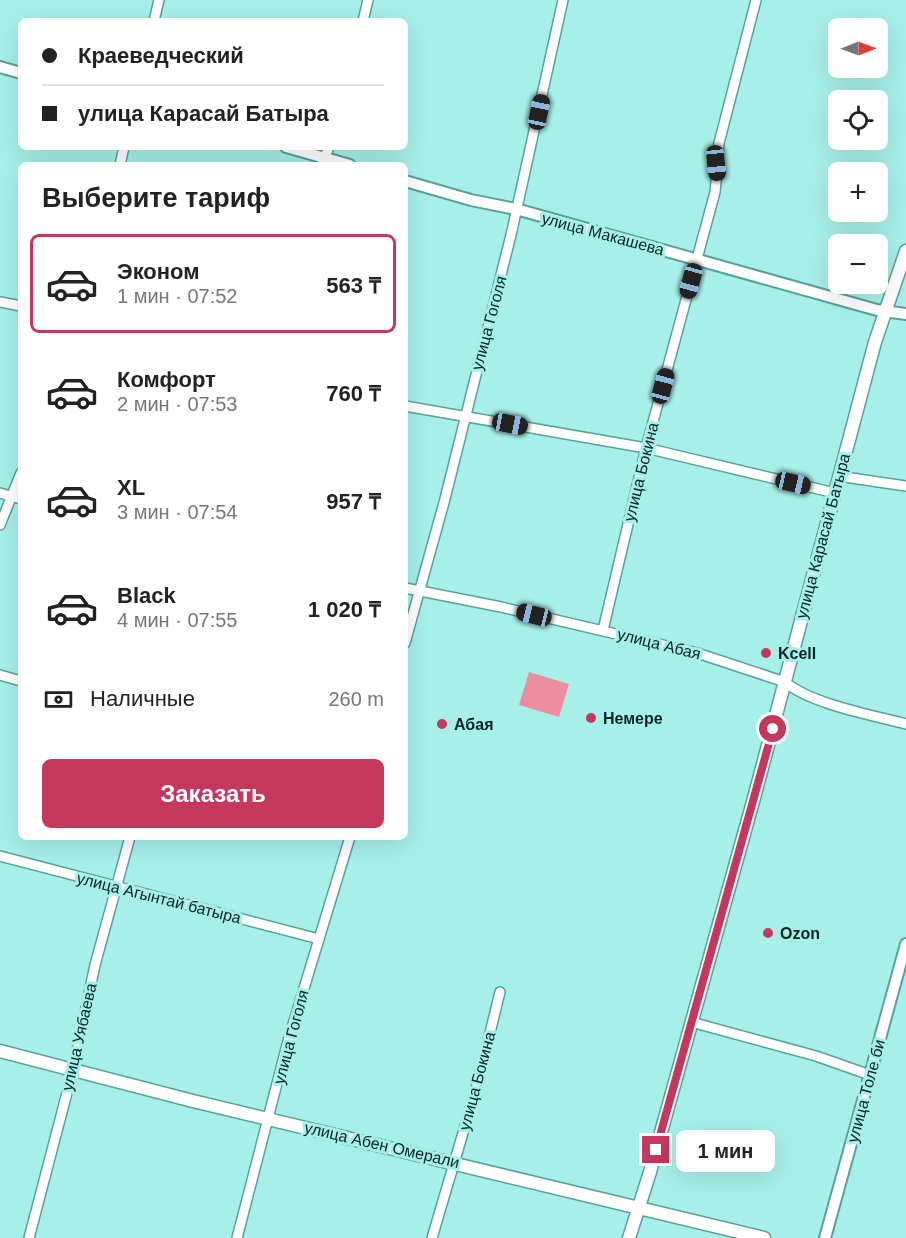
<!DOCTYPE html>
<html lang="ru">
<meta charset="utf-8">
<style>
:root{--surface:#fff;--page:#f2f2f2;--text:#222;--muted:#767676;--line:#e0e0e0;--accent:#c6375e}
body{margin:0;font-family:Helvetica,sans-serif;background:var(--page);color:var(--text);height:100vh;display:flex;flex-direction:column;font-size:22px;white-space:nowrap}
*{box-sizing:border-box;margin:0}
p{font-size:20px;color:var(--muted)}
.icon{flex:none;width:33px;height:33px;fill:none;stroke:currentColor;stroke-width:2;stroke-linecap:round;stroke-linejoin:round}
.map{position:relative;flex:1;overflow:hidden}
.details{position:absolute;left:18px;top:162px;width:390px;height:678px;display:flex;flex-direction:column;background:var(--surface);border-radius:9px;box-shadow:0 6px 24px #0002}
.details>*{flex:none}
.guide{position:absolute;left:18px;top:18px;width:390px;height:132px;border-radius:9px;box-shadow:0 6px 24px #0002;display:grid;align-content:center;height:132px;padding:0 24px;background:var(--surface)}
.needle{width:39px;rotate:89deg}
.controls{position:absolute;left:828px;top:18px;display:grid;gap:12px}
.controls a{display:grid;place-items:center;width:60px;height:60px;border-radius:9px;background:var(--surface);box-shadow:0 6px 24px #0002;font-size:30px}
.end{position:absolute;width:27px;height:27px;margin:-14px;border:8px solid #c6375e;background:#fff;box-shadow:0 0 0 3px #fff}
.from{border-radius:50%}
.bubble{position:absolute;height:42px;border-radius:9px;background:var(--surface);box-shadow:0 6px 24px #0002;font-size:20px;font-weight:600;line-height:42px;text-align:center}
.car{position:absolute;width:18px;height:36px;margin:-18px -9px;border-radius:8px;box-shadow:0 0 4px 2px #0007;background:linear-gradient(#222 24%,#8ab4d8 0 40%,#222 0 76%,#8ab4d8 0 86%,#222 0)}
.guide b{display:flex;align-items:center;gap:21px;height:57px;font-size:22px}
.guide b+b{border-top:2px solid var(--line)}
.guide i{width:15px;height:15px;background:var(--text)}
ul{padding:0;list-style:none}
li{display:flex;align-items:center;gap:18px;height:99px;margin:0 12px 9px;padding:0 12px;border:3px solid transparent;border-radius:9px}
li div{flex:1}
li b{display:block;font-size:22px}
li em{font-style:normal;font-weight:600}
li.selected{border-color:var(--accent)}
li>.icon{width:54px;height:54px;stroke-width:1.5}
h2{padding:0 24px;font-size:27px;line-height:72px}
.pay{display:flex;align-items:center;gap:15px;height:66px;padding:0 24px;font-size:22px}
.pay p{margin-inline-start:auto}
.cta{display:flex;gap:12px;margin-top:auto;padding:12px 24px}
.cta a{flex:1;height:69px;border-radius:9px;background:var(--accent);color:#fff;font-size:24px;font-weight:600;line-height:69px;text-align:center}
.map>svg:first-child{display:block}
.green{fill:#eb8f9e}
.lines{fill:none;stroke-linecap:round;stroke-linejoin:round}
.minor-casing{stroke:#58a19b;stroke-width:12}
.tertiary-casing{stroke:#58a19b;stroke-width:14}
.secondary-casing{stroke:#58a19b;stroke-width:15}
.minor{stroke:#fff;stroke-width:9}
.tertiary{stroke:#fff;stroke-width:10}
.secondary{stroke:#fff;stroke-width:12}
.route{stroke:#c6375e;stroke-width:8}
.poi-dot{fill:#c6375e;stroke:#a7f0ea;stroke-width:2}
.labels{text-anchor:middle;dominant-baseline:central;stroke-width:6;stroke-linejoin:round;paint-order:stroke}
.street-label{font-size:16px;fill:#052422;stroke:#a7f0ea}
.poi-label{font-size:16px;font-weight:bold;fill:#052422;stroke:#a7f0ea;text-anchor:start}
</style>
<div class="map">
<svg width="906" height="1238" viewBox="0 0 906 1238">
<rect width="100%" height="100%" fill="#a7f0ea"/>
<!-- green -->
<path class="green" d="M 529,672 L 569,684 L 559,717 L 519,705 Z"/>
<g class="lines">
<!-- minor casing -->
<g class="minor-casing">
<g id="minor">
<path d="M 154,21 L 159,0"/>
<path d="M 363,21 L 368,0"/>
<path d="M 120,165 L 124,147"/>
<path d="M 322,165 L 329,147"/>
<path d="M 0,302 L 21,306"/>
<path d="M 405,406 L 646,448 L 835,493"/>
<path d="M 838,476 L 906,486"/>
<path d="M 0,493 L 21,499"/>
<path d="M 0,525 L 21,473"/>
<path d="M 405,588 L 501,607 L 697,653 L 785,682 C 811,704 872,715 906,724"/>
<path d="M 603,630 L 646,448 L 715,192 C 717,176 717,160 719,143 L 756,0"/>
<path d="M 405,643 L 445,499 L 511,235 L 563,0"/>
<path d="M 0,675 L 21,681"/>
<path d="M 0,856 L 319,939"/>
<path d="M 691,1022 L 816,1056 L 870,1075"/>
<path d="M 29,1238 L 73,1070 L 95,965 L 130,837"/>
<path d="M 237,1238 L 288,1041 L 350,837"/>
<path d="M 432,1238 L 478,1082 L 500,992"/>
</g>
</g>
<!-- tertiary casing -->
<g class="tertiary-casing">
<g id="tertiary">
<path d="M 0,67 L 21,73"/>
<path d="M 286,147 L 350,165"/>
<path d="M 405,181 L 471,200 L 516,209 L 877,310 L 906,314"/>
<path d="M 825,1238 L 906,944"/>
</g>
</g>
<!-- secondary casing -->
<g class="secondary-casing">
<g id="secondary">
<path d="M 0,1051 L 193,1101 L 764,1238"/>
<path d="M 629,1238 L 650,1172 L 754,798 L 875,342 L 906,251"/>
</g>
</g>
<!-- minor -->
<use href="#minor" class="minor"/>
<!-- tertiary -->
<use href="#tertiary" class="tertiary"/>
<!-- secondary -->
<use href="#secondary" class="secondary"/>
</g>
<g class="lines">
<!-- route -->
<path class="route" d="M 656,1150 L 773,729"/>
</g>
<!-- markers -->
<g class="poi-dot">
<circle cx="766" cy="653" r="6"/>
<circle cx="591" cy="718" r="6"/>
<circle cx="442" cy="724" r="6"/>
<circle cx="768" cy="933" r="6"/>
</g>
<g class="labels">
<!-- street labels -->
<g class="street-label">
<text transform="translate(603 234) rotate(15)">улица Макашева</text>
<text transform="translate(489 323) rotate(-75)">улица Гоголя</text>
<text transform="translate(641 472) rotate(-76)">улица Бокина</text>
<text transform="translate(823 536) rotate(-75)">улица Карасай Батыра</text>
<text transform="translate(659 644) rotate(14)">улица Абая</text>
<text transform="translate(159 898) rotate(14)">улица Агынтай батыра</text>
<text transform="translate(79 1037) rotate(-77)">улица Уябаева</text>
<text transform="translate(291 1037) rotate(-75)">улица Гоголя</text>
<text transform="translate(477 1081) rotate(-75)">улица Бокина</text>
<text transform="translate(866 1091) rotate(-75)">улица Толе би</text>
<text transform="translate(382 1145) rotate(13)">улица Абен Омерали</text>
</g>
<!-- poi labels -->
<g class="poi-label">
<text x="778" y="653">Kcell</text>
<text x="603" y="718">Немере</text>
<text x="454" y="724">Абая</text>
<text x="780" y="933">Ozon</text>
</g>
</g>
</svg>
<div class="controls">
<a><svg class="needle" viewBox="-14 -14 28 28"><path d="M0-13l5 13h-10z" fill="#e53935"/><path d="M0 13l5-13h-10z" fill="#767676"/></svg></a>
<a><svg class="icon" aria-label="locate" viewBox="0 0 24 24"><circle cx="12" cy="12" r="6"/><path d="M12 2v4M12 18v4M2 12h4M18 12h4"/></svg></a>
<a>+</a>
<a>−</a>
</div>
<i class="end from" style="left:773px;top:729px"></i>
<i class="end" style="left:656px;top:1150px"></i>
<div class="bubble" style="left:676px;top:1130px;width:99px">1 мин</div>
<i class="car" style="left:539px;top:112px;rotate:12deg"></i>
<i class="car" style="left:716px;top:163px;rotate:174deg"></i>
<i class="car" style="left:691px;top:281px;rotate:195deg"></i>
<i class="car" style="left:663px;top:386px;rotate:15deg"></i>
<i class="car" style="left:510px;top:424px;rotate:101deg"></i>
<i class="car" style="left:793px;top:483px;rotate:103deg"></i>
<i class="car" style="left:534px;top:615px;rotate:284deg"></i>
<div class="guide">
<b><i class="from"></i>Краеведческий</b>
<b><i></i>улица Карасай Батыра</b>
</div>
<section class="details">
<h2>Выберите тариф</h2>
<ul>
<li class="selected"><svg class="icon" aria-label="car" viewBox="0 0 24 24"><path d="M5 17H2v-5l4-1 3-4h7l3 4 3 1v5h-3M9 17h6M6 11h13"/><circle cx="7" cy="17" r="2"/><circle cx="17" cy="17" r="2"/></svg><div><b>Эконом</b><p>1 мин · 07:52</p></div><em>563 ₸</em></li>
<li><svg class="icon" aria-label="car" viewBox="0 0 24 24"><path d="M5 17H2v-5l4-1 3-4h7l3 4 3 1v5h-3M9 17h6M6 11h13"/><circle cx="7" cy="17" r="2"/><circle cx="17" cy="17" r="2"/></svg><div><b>Комфорт</b><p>2 мин · 07:53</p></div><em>760 ₸</em></li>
<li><svg class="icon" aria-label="car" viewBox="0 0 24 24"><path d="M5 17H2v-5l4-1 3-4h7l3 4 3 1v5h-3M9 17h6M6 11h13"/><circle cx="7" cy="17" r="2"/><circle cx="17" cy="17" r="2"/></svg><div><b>XL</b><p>3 мин · 07:54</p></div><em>957 ₸</em></li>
<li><svg class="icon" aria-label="car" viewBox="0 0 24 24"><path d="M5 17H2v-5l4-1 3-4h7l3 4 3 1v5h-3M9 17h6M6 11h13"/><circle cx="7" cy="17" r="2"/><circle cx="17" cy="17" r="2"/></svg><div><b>Black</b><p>4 мин · 07:55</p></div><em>1 020 ₸</em></li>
</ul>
<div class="pay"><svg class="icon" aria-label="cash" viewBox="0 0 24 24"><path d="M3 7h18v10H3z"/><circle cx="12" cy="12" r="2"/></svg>Наличные<p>260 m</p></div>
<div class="cta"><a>Заказать</a></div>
</section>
</div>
